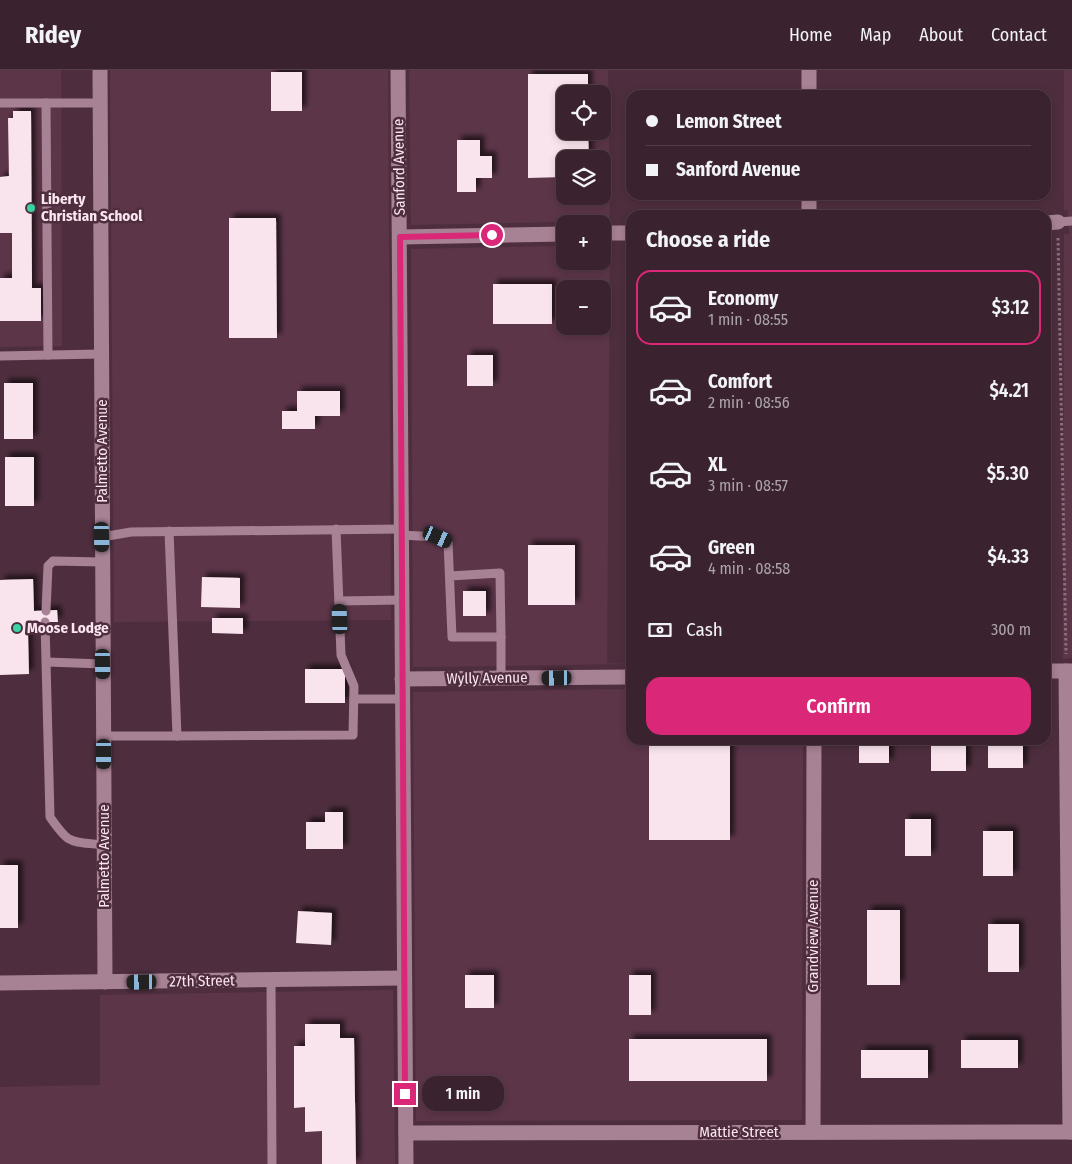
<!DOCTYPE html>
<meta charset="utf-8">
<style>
:root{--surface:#3a222e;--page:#412a36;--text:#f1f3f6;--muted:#aba4aa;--line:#543f4a;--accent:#db2777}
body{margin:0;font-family:"Fira Sans Condensed",sans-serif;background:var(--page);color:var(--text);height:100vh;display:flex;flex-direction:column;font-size:19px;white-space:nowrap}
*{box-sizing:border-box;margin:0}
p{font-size:16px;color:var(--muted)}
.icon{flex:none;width:28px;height:28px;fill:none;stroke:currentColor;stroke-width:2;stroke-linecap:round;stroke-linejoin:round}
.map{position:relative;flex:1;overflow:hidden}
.sheet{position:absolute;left:626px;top:140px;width:425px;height:535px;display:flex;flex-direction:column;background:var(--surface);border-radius:15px;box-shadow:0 2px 8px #0003,0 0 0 1px var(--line)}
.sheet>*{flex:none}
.guide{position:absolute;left:626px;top:20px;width:425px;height:110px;border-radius:15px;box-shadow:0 2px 8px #0003,0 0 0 1px var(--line);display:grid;align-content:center;height:110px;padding:0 20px;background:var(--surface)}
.controls{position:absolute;left:556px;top:15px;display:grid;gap:10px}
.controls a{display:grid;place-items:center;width:55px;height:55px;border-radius:10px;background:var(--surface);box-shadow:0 2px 8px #0003,0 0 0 1px var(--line);font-size:25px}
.end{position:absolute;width:22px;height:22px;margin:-11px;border:6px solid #db2777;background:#fff;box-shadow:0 0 0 2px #fff}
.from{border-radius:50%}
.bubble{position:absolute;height:35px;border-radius:15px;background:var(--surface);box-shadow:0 2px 8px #0003,0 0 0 1px var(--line);font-size:16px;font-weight:600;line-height:35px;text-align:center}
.car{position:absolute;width:15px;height:30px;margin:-15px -8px;border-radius:6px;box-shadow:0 0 4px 1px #0007;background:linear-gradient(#222 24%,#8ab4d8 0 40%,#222 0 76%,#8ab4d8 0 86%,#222 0)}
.guide b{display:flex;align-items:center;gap:18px;height:48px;font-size:19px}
.guide b+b{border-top:1px solid var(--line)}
.guide i{width:12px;height:12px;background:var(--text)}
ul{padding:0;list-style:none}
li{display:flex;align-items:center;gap:15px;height:75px;margin:0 10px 8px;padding:0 10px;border:2px solid transparent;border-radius:15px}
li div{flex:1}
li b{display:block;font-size:19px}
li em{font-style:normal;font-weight:600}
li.active{border-color:var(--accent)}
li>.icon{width:45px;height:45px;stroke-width:1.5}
h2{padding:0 20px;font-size:22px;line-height:60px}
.pay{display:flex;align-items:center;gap:12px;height:55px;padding:0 20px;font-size:19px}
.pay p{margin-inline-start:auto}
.primary-button{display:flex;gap:10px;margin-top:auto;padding:10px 20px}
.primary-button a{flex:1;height:58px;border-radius:15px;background:var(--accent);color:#fff;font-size:20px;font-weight:600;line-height:58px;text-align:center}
header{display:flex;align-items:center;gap:30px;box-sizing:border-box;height:70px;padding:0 25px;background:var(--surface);border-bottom:1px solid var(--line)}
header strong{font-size:24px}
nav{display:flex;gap:28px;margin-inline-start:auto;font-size:18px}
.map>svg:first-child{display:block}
.built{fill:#5c3549;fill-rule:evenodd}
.building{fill:#f9e4ee;filter:url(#shadow)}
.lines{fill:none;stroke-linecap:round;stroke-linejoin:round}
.path{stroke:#8a6e7c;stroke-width:3;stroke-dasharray:2.5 2.5;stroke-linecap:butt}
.lane{stroke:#a78194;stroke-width:9}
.street{stroke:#a78194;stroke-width:15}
.secondary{stroke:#a78194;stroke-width:15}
.route{stroke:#db2777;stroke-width:6}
.poi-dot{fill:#39d4a5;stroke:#4e2e3e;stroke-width:2}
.labels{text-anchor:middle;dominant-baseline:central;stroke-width:5;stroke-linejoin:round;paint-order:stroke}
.street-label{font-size:15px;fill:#fbe6f0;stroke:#4e2e3e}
.poi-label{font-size:15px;font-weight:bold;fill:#fbe6f0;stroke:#4e2e3e;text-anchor:start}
</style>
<header>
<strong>Ridey</strong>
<nav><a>Home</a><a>Map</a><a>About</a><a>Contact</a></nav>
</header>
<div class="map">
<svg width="1072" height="1094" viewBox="0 0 1072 1094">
<defs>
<filter id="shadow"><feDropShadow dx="4.5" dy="-4.5" stdDeviation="2.5" flood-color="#0009"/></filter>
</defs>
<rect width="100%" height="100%" fill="#4e2e3e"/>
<!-- built -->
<g class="built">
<path d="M 0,0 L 61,0 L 62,276 L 0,277 Z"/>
<path d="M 110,0 L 388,0 L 391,550 L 114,552 Z"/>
<path d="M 409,0 L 608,0 L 610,151 L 411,155 ZM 565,24 L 602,24 L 602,61 L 565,61 ZM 565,89 L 602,89 L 602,126 L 565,126 Z"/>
<path d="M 1064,0 L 1072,0 L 1072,588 L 1063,589 L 1064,164 L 1069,164 L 1068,140 L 1064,140 Z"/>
<path d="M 565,176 L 565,191 L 602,191 L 603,176 L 610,176 L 607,593 L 631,594 L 413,597 L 411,179 ZM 565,219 L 602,219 L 602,256 L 565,256 Z"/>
<path d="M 631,619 L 631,670 L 803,670 L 802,1050 L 416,1051 L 413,622 Z"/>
<path d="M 393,920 L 395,1094 L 0,1094 L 0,1017 L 100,1015 L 100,925 Z"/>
</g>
<!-- building -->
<g class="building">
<rect x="271" y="2" width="31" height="39"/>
<path d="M 528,4 L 588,4 L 588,24 L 565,24 L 565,61 L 588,61 L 589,89 L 565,89 L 565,107 L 528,108 Z"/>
<path d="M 13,41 L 31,41 L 32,218 L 41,218 L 41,251 L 0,251 L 0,208 L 12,208 L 12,163 L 0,163 L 0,107 L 9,106 L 8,48 L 13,48 Z"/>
<path d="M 457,70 L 480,70 L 480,86 L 492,86 L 492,108 L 476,108 L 476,122 L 457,122 Z"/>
<path d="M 229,148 L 276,148 L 277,268 L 229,268 Z"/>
<rect x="493" y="214" width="59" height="40"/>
<rect x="467" y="285" width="26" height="31"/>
<rect x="4" y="313" width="29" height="56"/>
<path d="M 297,321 L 340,321 L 340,346 L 315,346 L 315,359 L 282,359 L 282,341 L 297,341 Z"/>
<rect x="5" y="387" width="29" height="49"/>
<rect x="528" y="475" width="47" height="60"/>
<path d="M 202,507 L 240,508 L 240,538 L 201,537 Z"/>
<path d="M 33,509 L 34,541 L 57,540 L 58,552 L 35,552 L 35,564 L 28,564 L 29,604 L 0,605 L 0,510 Z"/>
<rect x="463" y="521" width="23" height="25"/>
<path d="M 212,548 L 243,548 L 243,564 L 212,563 Z"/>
<rect x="305" y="599" width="40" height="34"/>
<rect x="649" y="670" width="81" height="100"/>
<rect x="859" y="670" width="30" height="23"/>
<rect x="931" y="670" width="35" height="31"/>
<rect x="988" y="670" width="35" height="28"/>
<path d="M 325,742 L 343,742 L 343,779 L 306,779 L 306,752 L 325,752 Z"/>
<rect x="905" y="749" width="26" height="37"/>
<rect x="983" y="761" width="30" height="45"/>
<rect x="0" y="795" width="18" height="63"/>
<rect x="867" y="840" width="33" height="75"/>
<path d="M 298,841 L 332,843 L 331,875 L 296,873 Z"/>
<rect x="988" y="854" width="31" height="48"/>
<rect x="465" y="905" width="29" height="33"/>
<rect x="629" y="905" width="22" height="40"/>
<path d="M 305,954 L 340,954 L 340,968 L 354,968 L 356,1094 L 322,1094 L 322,1061 L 305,1062 L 305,1037 L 294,1038 L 294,976 L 305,976 Z"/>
<rect x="629" y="969" width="138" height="42"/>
<rect x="961" y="970" width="57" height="28"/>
<rect x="861" y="980" width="67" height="28"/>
</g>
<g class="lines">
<!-- path -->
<path class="path" d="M 1058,168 L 1066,584"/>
<!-- lane -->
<g class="lane">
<path d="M 0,33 L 100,33"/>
<path d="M 46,33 L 48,285"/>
<path d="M 1058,152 L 1072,151"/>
<path d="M 0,286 L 101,284"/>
<path d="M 169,461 L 177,666 L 353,665 L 354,616 L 341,585 L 336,459"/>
<path d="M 401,465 L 438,467 L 448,472 L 452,567 L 501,567 L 500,503 L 450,506"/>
<path d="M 102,467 L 131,462 L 401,459"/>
<path d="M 339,531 L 402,530"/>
<path d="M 46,541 L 48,496 L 53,491 L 102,492"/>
<path d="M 45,552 L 50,747 C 70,776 70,771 104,775"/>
<path d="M 501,567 L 501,608"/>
<path d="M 47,592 L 103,594"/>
<path d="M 354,629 L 402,629"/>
<path d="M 103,666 L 177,666"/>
<path d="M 271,910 L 272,1094"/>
</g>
<!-- street -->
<g class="street">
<path d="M 100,0 L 105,912"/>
<path d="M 809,0 L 809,25"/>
<path d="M 809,125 L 809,145"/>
<path d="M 1046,153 L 1058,152"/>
<path d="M 602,163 L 631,163"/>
<path d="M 400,167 L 565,164"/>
<path d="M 1046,601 L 1072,601"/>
<path d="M 1066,601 L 1070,1062"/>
<path d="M 402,609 L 631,607"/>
<path d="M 813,1062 L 814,670"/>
<path d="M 406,1063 L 1072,1062"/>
</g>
<!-- secondary -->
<g class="secondary">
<path d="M 398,0 L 406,1094"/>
<path d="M 0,913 L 404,908"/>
</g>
</g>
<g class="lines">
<!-- route -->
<path class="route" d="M 405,1024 L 400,167 L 492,165"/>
</g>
<!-- markers -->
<g class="poi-dot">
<circle cx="31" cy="138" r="5"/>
<circle cx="17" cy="558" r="5"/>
</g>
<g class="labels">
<!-- street labels -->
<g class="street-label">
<text transform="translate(399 97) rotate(-91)">Sanford Avenue</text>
<text transform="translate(102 381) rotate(-90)">Palmetto Avenue</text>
<text transform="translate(487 608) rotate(-1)">Wylly Avenue</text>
<text transform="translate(104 786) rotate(-90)">Palmetto Avenue</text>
<text transform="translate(813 866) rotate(-90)">Grandview Avenue</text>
<text transform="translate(202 911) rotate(-1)">27th Street</text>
<text x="739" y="1062">Mattie Street</text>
</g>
<!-- poi labels -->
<g class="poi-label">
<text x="41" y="129">Liberty<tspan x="41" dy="17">Christian School</tspan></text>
<text x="27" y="558">Moose Lodge</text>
</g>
</g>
</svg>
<div class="controls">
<a><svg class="icon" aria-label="locate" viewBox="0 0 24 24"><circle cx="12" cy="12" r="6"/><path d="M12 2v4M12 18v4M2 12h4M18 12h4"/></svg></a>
<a><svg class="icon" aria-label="layers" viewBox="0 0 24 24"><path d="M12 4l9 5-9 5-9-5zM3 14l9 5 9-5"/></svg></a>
<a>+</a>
<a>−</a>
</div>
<i class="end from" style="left:492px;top:165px"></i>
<i class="end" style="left:405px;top:1024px"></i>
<div class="bubble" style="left:422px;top:1006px;width:82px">1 min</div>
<i class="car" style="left:102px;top:467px;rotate:179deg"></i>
<i class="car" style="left:438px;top:467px;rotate:114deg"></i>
<i class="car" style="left:340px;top:549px;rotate:358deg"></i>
<i class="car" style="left:103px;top:594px;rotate:179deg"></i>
<i class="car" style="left:557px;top:608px;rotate:269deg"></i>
<i class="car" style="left:104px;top:684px;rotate:180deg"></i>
<i class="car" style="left:142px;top:912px;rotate:269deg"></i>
<div class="guide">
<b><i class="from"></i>Lemon Street</b>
<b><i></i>Sanford Avenue</b>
</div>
<section class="sheet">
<h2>Choose a ride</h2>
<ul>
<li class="active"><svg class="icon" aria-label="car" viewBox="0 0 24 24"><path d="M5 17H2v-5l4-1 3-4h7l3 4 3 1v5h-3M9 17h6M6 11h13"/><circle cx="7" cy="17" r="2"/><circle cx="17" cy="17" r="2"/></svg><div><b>Economy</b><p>1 min · 08:55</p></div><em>$3.12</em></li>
<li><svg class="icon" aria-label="car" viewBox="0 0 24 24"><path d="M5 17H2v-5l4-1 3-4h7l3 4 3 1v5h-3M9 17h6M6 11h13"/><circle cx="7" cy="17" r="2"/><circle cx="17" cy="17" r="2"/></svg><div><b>Comfort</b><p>2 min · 08:56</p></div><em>$4.21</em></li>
<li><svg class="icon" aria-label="car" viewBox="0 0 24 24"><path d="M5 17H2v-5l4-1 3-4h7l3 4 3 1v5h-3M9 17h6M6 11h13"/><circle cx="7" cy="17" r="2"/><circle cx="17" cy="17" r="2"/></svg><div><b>XL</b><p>3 min · 08:57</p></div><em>$5.30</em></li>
<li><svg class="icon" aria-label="car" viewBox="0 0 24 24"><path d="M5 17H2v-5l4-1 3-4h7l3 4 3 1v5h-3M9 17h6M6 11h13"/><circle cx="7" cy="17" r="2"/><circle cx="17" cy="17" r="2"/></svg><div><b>Green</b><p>4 min · 08:58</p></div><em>$4.33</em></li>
</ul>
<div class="pay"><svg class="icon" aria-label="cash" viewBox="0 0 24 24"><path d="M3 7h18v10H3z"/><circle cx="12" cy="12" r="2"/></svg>Cash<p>300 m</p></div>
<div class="primary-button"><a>Confirm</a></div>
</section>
</div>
